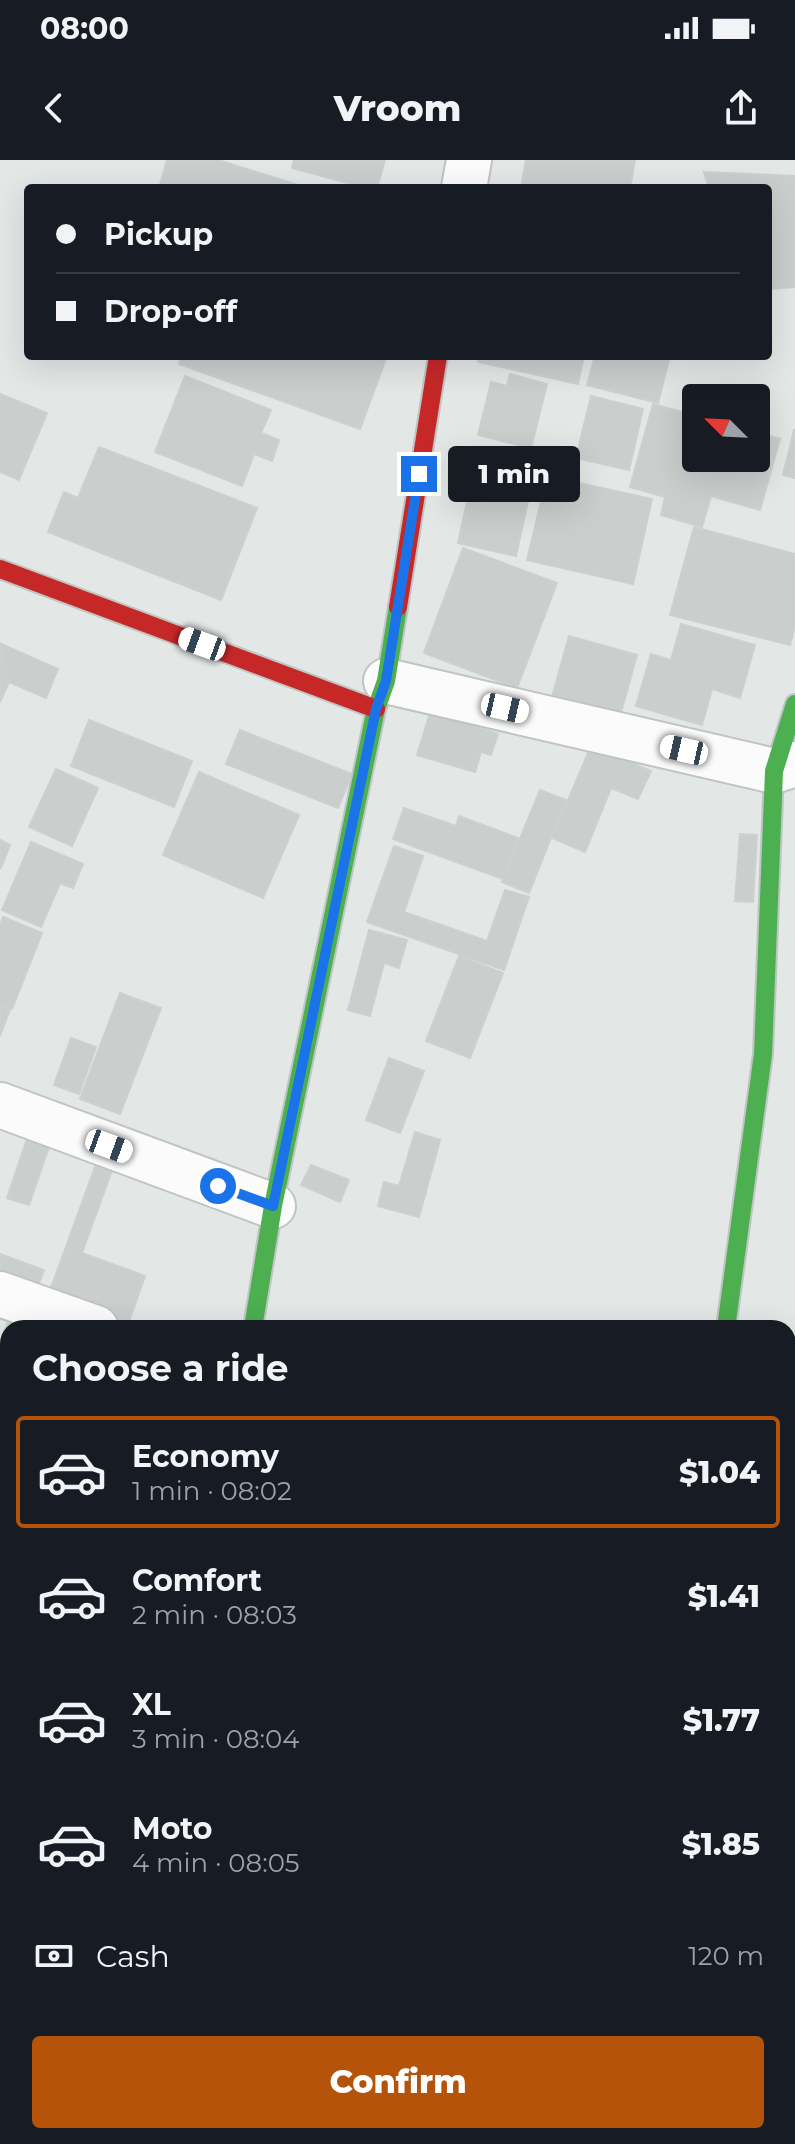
<!DOCTYPE html>
<meta charset="utf-8">
<style>
:root{--surface:#171b24;--page:#242831;--text:#f1f3f6;--muted:#9ea1a6;--line:#363941;--accent:#b45309}
body{margin:0;font-family:Montserrat,sans-serif;background:var(--page);color:var(--text);height:100vh;display:flex;flex-direction:column;font-size:30px;white-space:nowrap}
*{box-sizing:border-box;margin:0}
p{font-size:26px;color:var(--muted)}
.icon{flex:none;width:44px;height:44px;fill:none;stroke:currentColor;stroke-width:2;stroke-linecap:round;stroke-linejoin:round}
.map{position:relative;flex:1;overflow:hidden}
.panel{position:absolute;left:0px;top:1160px;width:796px;height:824px;display:flex;flex-direction:column;background:var(--surface);border-radius:24px 24px 0 0;box-shadow:0 8px 32px #0002}
.panel>*{flex:none}
.hud{position:absolute;left:24px;top:24px;width:748px;height:176px;border-radius:8px;box-shadow:0 8px 32px #0002;display:grid;align-content:center;height:176px;padding:0 32px;background:var(--surface)}
.needle{width:52px;rotate:294deg}
.tools{position:absolute;left:682px;top:224px;display:grid;gap:16px}
.tools a{display:grid;place-items:center;width:88px;height:88px;border-radius:8px;background:var(--surface);box-shadow:0 8px 32px #0002;font-size:40px}
.end{position:absolute;width:36px;height:36px;margin:-18px;border:10px solid #1a73e8;background:#fff;box-shadow:0 0 0 4px #fff}
.from{border-radius:50%}
.bubble{position:absolute;height:56px;border-radius:8px;background:var(--surface);box-shadow:0 8px 32px #0002;font-size:26px;font-weight:800;line-height:56px;text-align:center}
.car{position:absolute;width:24px;height:48px;margin:-24px -12px;border-radius:10px;box-shadow:0 0 6px 2px #0007;background:linear-gradient(#fff 24%,#345 0 40%,#fff 0 76%,#345 0 86%,#fff 0)}
.hud b{display:flex;align-items:center;gap:28px;height:76px;font-size:30px}
.hud b+b{border-top:2px solid var(--line)}
.hud i{width:20px;height:20px;background:var(--text)}
ul{padding:0;list-style:none}
li{display:flex;align-items:center;gap:24px;height:112px;margin:0 16px 12px;padding:0 16px;border:4px solid transparent;border-radius:8px}
li div{flex:1}
li b{display:block;font-size:30px}
li em{font-style:normal;font-weight:800}
li.active{border-color:var(--accent)}
li>.icon{width:72px;height:72px;stroke-width:1.5}
h2{padding:0 32px;font-size:36px;line-height:96px}
.pay{display:flex;align-items:center;gap:20px;height:88px;padding:0 32px;font-size:30px}
.pay p{margin-inline-start:auto}
.action{display:flex;gap:16px;margin-top:auto;padding:16px 32px}
.action a{flex:1;height:92px;border-radius:8px;background:var(--accent);color:#fff;font-size:32px;font-weight:800;line-height:92px;text-align:center}
.status{display:flex;justify-content:space-between;align-items:center;height:56px;padding:0 40px;background:var(--surface);direction:ltr}
.status svg{height:22px;fill:currentColor}
header{display:flex;justify-content:space-between;align-items:center;height:104px;padding:0 32px;background:var(--surface);font-size:36px;font-weight:800}
.map>svg:first-child{display:block}
.building{fill:#cacecd;stroke:#ccd0ce;stroke-width:2}
.lines{fill:none;stroke-linecap:round;stroke-linejoin:round}
.street-casing{stroke:#c0c4c2;stroke-width:48}
.fast-casing{stroke:#bfc5c3;stroke-width:22}
.jam-casing{stroke:#bfc5c3;stroke-width:22}
.street{stroke:#fbfbfb;stroke-width:44}
.fast{stroke:#4caf50;stroke-width:18}
.jam{stroke:#c62828;stroke-width:18}
.route{stroke:#1a73e8;stroke-width:10}
</style>
<div class="status"><b>08:00</b><svg viewBox="0 0 49 12"><path d="M0 12V9h3v3zM5 12V6h3v6zM10 12V3h3v9zM15 12V0h3v12zM26 1h20v11H26zM47 4h2v5h-2z"/></svg></div>
<header><svg class="icon" aria-label="back" viewBox="0 0 24 24"><path d="M15 5l-7 7 7 7"/></svg>Vroom<svg class="icon" aria-label="share" viewBox="0 0 24 24"><path d="M12 15V3M7 8l5-5 5 5M5 13v7h14v-7"/></svg></header>
<div class="map">
<svg width="795" height="1984" viewBox="0 0 795 1984">
<rect width="100%" height="100%" fill="#e3e7e5"/>
<!-- building -->
<g class="building">
<path d="M 167,0 L 218,0 L 308,28 L 159,28 Z"/>
<path d="M 294,0 L 385,0 L 377,28 L 366,28 L 292,8 Z"/>
<path d="M 526,0 L 635,0 L 630,28 L 521,28 Z"/>
<path d="M 704,12 L 795,16 L 795,127 L 768,129 L 768,28 L 709,28 Z"/>
<path d="M 182,196 L 387,196 L 360,269 L 179,204 Z"/>
<path d="M 479,196 L 584,196 L 578,224 L 478,202 Z"/>
<path d="M 595,196 L 670,196 L 658,243 L 587,225 Z"/>
<path d="M 510,214 L 547,224 L 531,288 L 478,275 L 491,222 L 507,226 Z"/>
<path d="M 185,216 L 271,250 L 261,273 L 279,280 L 272,301 L 254,294 L 242,326 L 155,292 Z"/>
<path d="M 0,234 L 47,253 L 19,320 L 0,312 Z"/>
<path d="M 591,236 L 643,249 L 629,310 L 576,298 Z"/>
<path d="M 653,244 L 696,256 L 696,298 L 756,298 L 756,272 L 780,279 L 760,350 L 711,336 L 702,367 L 661,355 L 665,337 L 630,327 Z"/>
<path d="M 794,270 L 795,270 L 795,318 L 783,315 Z"/>
<path d="M 99,287 L 257,348 L 221,440 L 48,372 L 64,332 L 78,338 Z"/>
<path d="M 479,287 L 537,300 L 516,396 L 458,383 Z"/>
<path d="M 547,316 L 652,339 L 633,424 L 527,400 Z"/>
<path d="M 694,367 L 795,394 L 795,467 L 790,485 L 670,455 Z"/>
<path d="M 463,388 L 557,423 L 517,528 L 424,493 Z"/>
<path d="M 681,464 L 755,485 L 740,538 L 712,529 L 702,565 L 636,546 L 651,494 L 671,500 Z"/>
<path d="M 569,476 L 637,495 L 620,556 L 552,537 Z"/>
<path d="M 1,484 L 58,509 L 46,538 L 9,522 L 0,542 Z"/>
<path d="M 430,553 L 498,574 L 491,595 L 481,592 L 475,612 L 417,595 Z"/>
<path d="M 89,560 L 192,601 L 174,647 L 71,606 Z"/>
<path d="M 240,570 L 352,614 L 338,648 L 226,604 Z"/>
<path d="M 591,586 L 651,611 L 638,639 L 611,628 L 585,692 L 552,678 Z"/>
<path d="M 56,609 L 98,628 L 72,686 L 29,667 Z"/>
<path d="M 199,612 L 299,655 L 263,738 L 163,695 Z"/>
<path d="M 540,630 L 566,640 L 529,733 L 502,722 Z"/>
<path d="M 404,648 L 456,666 L 459,656 L 518,678 L 503,719 L 393,679 Z"/>
<path d="M 740,674 L 757,675 L 753,742 L 735,741 Z"/>
<path d="M 0,680 L 10,685 L 1,708 L 0,708 Z"/>
<path d="M 31,682 L 83,704 L 73,728 L 60,723 L 41,767 L 2,750 Z"/>
<path d="M 394,686 L 423,696 L 404,752 L 487,781 L 505,730 L 529,737 L 504,810 L 367,762 Z"/>
<path d="M 3,757 L 42,773 L 12,849 L 0,844 L 0,765 Z"/>
<path d="M 369,770 L 407,780 L 399,808 L 384,803 L 370,856 L 348,850 Z"/>
<path d="M 459,796 L 503,813 L 470,898 L 426,881 Z"/>
<path d="M 120,833 L 161,848 L 120,954 L 80,939 Z"/>
<path d="M 0,846 L 10,850 L 0,876 Z"/>
<path d="M 71,878 L 96,887 L 79,934 L 54,925 Z"/>
<path d="M 389,898 L 424,911 L 400,973 L 366,960 Z"/>
<path d="M 30,970 L 52,978 L 29,1045 L 7,1038 Z"/>
<path d="M 415,972 L 440,980 L 419,1057 L 378,1046 L 384,1022 L 399,1026 Z"/>
<path d="M 99,996 L 115,1002 L 82,1093 L 145,1116 L 127,1167 L 47,1139 Z"/>
<path d="M 311,1005 L 349,1020 L 340,1042 L 301,1025 Z"/>
<path d="M 0,1094 L 44,1110 L 34,1137 L 0,1125 Z"/>
<path d="M 14,1147 L 66,1168 L 8,1168 L 8,1199 L 0,1196 L 0,1182 Z"/>
<path d="M 0,1212 L 8,1215 L 8,1261 L 5,1267 L 0,1265 Z"/>
<path d="M 8,1386 L 8,1452 L 0,1450 L 0,1407 Z"/>
<path d="M 0,1460 L 8,1463 L 8,1482 L 4,1481 L 0,1496 Z"/>
<path d="M 0,1537 L 8,1539 L 8,1568 L 0,1566 Z"/>
<path d="M 788,1590 L 795,1593 L 795,1674 L 788,1671 Z"/>
<path d="M 795,1755 L 795,1796 L 788,1793 L 788,1773 Z"/>
<path d="M 8,1890 L 8,1969 L 0,1967 L 0,1921 Z"/>
<path d="M 36,1976 L 69,1976 L 67,1984 Z"/>
<path d="M 162,1976 L 233,1976 L 249,1982 L 248,1984 L 184,1984 Z"/>
<path d="M 276,1976 L 299,1976 L 297,1984 L 274,1984 Z"/>
<path d="M 312,1976 L 338,1976 L 336,1984 L 310,1984 Z"/>
<path d="M 494,1976 L 531,1976 L 531,1984 L 495,1984 Z"/>
<path d="M 694,1976 L 720,1976 L 719,1980 L 734,1984 L 691,1984 Z"/>
</g>
<g class="lines">
<!-- street casing -->
<g class="street-casing">
<g id="street">
<path d="M 464,28 L 469,0"/>
<path d="M 386,521 L 774,611 L 795,604"/>
<path d="M 0,945 L 273,1046"/>
<path d="M 0,1134 L 96,1168"/>
<path d="M 788,1804 L 795,1806"/>
<path d="M 555,1984 L 555,1976"/>
</g>
</g>
<!-- fast casing -->
<g class="fast-casing">
<g id="fast">
<path d="M 253,1168 L 273,1046 L 376,549 L 386,521 L 398,447"/>
<path d="M 726,1168 L 763,894 L 774,611 L 795,544"/>
</g>
</g>
<!-- jam casing -->
<g class="jam-casing">
<g id="jam">
<path d="M 0,409 L 376,549"/>
<path d="M 398,447 L 438,196"/>
</g>
</g>
<!-- street -->
<use href="#street" class="street"/>
<!-- fast -->
<use href="#fast" class="fast"/>
<!-- jam -->
<use href="#jam" class="jam"/>
</g>
<g class="lines">
<!-- route -->
<path class="route" d="M 218,1026 L 273,1046 L 376,549 L 386,521 L 419,314"/>
</g>
</svg>
<div class="tools">
<a><svg class="needle" viewBox="-14 -14 28 28"><path d="M0-13l5 13h-10z" fill="#e53935"/><path d="M0 13l5-13h-10z" fill="#9ea1a6"/></svg></a>
</div>
<i class="end from" style="left:218px;top:1026px"></i>
<i class="end" style="left:419px;top:314px"></i>
<div class="bubble" style="left:448px;top:286px;width:132px">1 min</div>
<i class="car" style="left:202px;top:484px;rotate:290deg"></i>
<i class="car" style="left:505px;top:548px;rotate:103deg"></i>
<i class="car" style="left:684px;top:590px;rotate:283deg"></i>
<i class="car" style="left:109px;top:986px;rotate:110deg"></i>
<div class="hud">
<b><i class="from"></i>Pickup</b>
<b><i></i>Drop-off</b>
</div>
<section class="panel">
<h2>Choose a ride</h2>
<ul>
<li class="active"><svg class="icon" aria-label="car" viewBox="0 0 24 24"><path d="M5 17H2v-5l4-1 3-4h7l3 4 3 1v5h-3M9 17h6M6 11h13"/><circle cx="7" cy="17" r="2"/><circle cx="17" cy="17" r="2"/></svg><div><b>Economy</b><p>1 min · 08:02</p></div><em>$1.04</em></li>
<li><svg class="icon" aria-label="car" viewBox="0 0 24 24"><path d="M5 17H2v-5l4-1 3-4h7l3 4 3 1v5h-3M9 17h6M6 11h13"/><circle cx="7" cy="17" r="2"/><circle cx="17" cy="17" r="2"/></svg><div><b>Comfort</b><p>2 min · 08:03</p></div><em>$1.41</em></li>
<li><svg class="icon" aria-label="car" viewBox="0 0 24 24"><path d="M5 17H2v-5l4-1 3-4h7l3 4 3 1v5h-3M9 17h6M6 11h13"/><circle cx="7" cy="17" r="2"/><circle cx="17" cy="17" r="2"/></svg><div><b>XL</b><p>3 min · 08:04</p></div><em>$1.77</em></li>
<li><svg class="icon" aria-label="car" viewBox="0 0 24 24"><path d="M5 17H2v-5l4-1 3-4h7l3 4 3 1v5h-3M9 17h6M6 11h13"/><circle cx="7" cy="17" r="2"/><circle cx="17" cy="17" r="2"/></svg><div><b>Moto</b><p>4 min · 08:05</p></div><em>$1.85</em></li>
</ul>
<div class="pay"><svg class="icon" aria-label="cash" viewBox="0 0 24 24"><path d="M3 7h18v10H3z"/><circle cx="12" cy="12" r="2"/></svg>Cash<p>120 m</p></div>
<div class="action"><a>Confirm</a></div>
</section>
</div>
